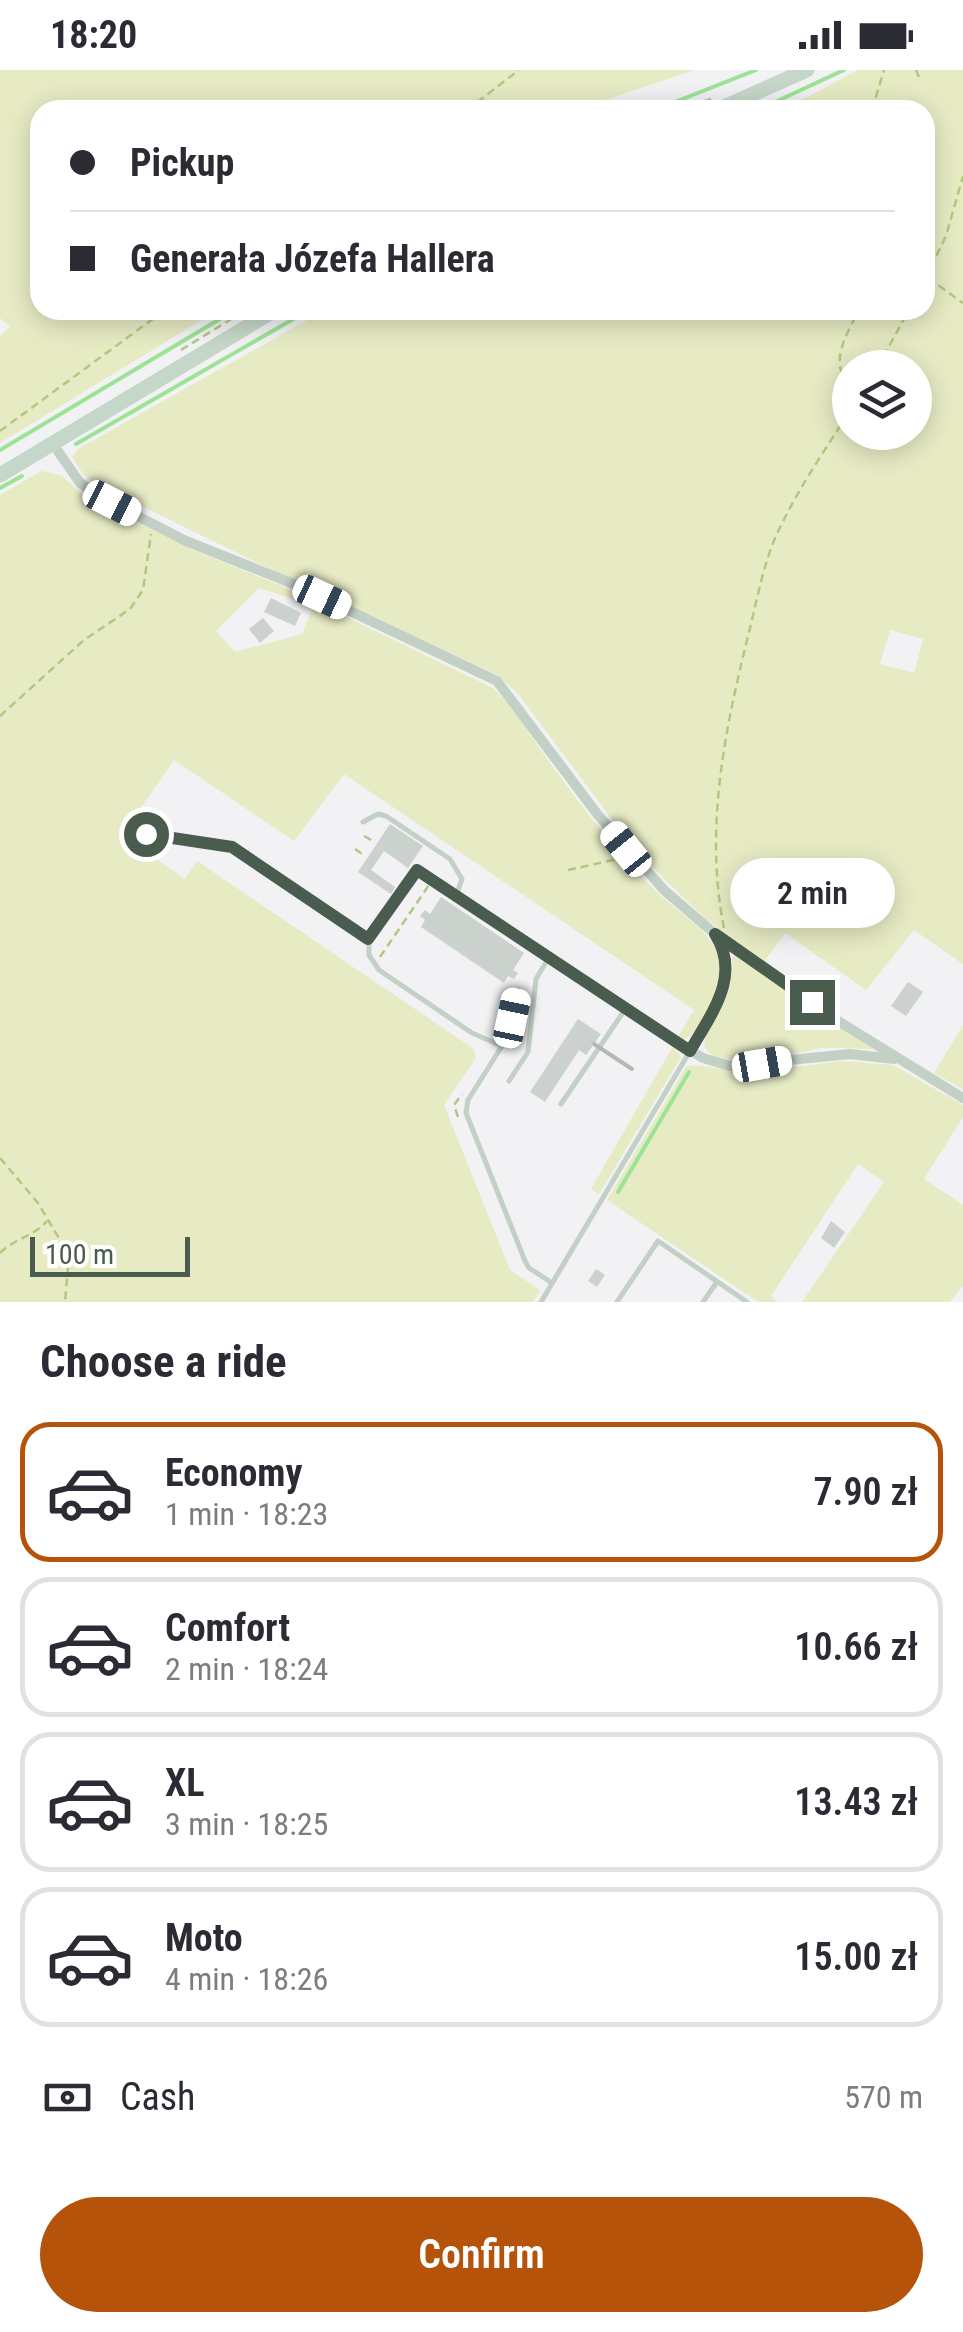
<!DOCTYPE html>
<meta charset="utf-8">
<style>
:root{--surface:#fff;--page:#f2f2f3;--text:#2b2b33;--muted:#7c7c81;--line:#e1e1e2;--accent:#b45309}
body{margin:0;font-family:"Roboto Condensed",sans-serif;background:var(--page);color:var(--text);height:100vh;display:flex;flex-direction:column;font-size:38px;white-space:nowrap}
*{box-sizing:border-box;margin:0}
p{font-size:32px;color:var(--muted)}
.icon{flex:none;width:55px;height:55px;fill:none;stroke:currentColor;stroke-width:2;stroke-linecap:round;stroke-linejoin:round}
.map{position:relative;height:1232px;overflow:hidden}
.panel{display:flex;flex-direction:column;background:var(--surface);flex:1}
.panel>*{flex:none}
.guide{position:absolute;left:30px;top:30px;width:905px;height:220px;border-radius:30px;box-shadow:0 5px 25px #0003;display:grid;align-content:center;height:220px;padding:0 40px;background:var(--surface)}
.buttons{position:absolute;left:832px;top:280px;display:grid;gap:20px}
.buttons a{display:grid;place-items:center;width:100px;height:100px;border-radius:50%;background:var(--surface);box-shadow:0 5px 25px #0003;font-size:50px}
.scale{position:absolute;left:30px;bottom:25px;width:160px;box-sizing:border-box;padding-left:10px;border:5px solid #4a5c4d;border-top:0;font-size:28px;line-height:35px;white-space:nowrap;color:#4a5c4d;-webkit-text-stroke:8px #fff;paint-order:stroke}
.end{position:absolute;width:45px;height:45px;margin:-22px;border:12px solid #4a5c4d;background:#fff;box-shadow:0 0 0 5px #fff}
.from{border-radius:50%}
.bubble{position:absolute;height:70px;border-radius:35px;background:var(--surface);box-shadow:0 5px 25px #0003;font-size:32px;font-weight:600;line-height:70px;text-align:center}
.car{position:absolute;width:30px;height:60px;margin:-30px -15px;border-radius:12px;box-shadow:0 0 8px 2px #0007;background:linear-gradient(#fff 24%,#345 0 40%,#fff 0 76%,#345 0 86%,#fff 0)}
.guide b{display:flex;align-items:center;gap:35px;height:95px;font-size:38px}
.guide b+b{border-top:2px solid var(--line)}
.guide i{width:25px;height:25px;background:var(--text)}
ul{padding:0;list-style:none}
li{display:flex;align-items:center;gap:30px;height:140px;margin:0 20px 15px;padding:0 20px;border:5px solid var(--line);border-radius:30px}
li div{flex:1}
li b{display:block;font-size:38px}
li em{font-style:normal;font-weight:600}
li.on{border-color:var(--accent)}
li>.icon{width:90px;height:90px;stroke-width:1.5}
h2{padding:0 40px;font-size:45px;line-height:120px}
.pay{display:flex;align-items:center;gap:25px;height:110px;padding:0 40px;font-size:38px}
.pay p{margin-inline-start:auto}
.primary-button{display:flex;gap:20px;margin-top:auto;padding:20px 40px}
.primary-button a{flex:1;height:115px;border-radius:60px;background:var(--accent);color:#fff;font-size:40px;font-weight:600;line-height:115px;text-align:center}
.status{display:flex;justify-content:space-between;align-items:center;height:70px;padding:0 50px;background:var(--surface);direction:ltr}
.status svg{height:28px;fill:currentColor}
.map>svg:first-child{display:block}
.green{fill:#e7ebc4;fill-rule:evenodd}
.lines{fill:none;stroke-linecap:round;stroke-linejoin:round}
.stream{stroke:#9ce396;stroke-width:4}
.building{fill:#cbd2cd}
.path{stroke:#b6c680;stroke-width:2.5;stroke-dasharray:8 5;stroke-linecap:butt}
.lane{stroke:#c3d0c5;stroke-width:5}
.street{stroke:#c3d0c5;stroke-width:10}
.secondary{stroke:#c5d7c9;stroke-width:15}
.rail{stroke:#b3bab5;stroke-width:4}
.route{stroke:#4a5c4d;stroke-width:12}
</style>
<div class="status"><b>18:20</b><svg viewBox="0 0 49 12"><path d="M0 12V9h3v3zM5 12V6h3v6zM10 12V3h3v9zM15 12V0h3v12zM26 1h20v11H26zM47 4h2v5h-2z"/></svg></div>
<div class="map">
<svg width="963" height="1232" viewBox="0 0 963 1232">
<rect width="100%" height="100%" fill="#f2f1f3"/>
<!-- green -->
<g class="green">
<path d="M 0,0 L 695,0 L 575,40 L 40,40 L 40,240 L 218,240 L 0,373 L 0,266 L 10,257 L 0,248 Z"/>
<path d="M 857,0 L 963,0 L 963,894 L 914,860 L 866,920 L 785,863 L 763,893 L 707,850 L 661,806 L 621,761 L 518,624 L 498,605 L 272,500 L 95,413 L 83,404 L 72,387 L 78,379 L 325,240 L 925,240 L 925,40 L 774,40 L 810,26 ZM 850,298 L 915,298 L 915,362 L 850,362 ZM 890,560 L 923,569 L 914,603 L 880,594 Z"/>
<path d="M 41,401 L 61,405 L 83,425 L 193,480 L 282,516 L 493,618 C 514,638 528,662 545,686 C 579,733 616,783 658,823 C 677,842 707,858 718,883 C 727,906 705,963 683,970 L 678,967 L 694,940 L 344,704 L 294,771 L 174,690 L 122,765 L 185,809 L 197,791 L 474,979 L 476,988 L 444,1035 L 510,1200 L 540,1220 L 533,1232 L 0,1232 L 0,425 ZM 259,518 L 314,536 L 302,564 L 235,582 L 216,561 Z"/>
<path d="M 735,885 L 741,885 L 878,979 C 860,980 841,977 823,978 C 807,980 695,1009 705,967 C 706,961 714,953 717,948 C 728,927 733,911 732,888 Z"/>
<path d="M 963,955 L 963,1019 L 934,1003 Z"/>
<path d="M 673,976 L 681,987 L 599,1124 L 591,1119 Z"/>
<path d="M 842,991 L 893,995 L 963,1035 L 963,1047 L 924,1109 L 963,1135 L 963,1216 L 950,1232 L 802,1232 L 884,1112 L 858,1094 L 771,1226 L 778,1232 L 758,1232 L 607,1130 L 686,997 L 695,995 L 748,1003 Z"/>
</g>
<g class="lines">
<!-- stream -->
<g class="stream">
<path d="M 655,40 L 756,0"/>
<path d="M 758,40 L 844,0"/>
<path d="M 76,374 L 309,240"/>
<path d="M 0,380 L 235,240"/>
<path d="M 0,418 L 22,406"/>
<path d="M 618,1122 L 689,1002"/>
</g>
</g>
<!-- building -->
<g class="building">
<path d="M 271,528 L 301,543 L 295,556 L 264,542 Z"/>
<path d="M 263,548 L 274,561 L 260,573 L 249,559 Z"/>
<path d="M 390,754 L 423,776 L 408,798 L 384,781 L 371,800 L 395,817 L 391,824 L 358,802 Z"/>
<path d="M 441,827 L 524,883 L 513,900 L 518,903 L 514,909 L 508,906 L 504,913 L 421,857 L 425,850 L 420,846 L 425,840 L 430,844 Z"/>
<path d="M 908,912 L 923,922 L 906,946 L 891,936 Z"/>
<path d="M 578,949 L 601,964 L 586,985 L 579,980 L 545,1032 L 530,1022 Z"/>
<path d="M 831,1151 L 845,1162 L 834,1178 L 821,1168 Z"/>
<path d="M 596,1199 L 605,1205 L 597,1217 L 588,1211 Z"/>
</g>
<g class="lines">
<!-- path -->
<g class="path">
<path d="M 916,0 L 919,7"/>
<path d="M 467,40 L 519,0"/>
<path d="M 679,40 L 711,29"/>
<path d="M 872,40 L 884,0"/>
<path d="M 928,208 L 963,233"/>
<path d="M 925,209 L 946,166 L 963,106"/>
<path d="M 181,280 L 246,240"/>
<path d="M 877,298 L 909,240"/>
<path d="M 850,314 C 827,294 848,262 859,240"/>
<path d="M 0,361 L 165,240"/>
<path d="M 0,646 L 84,570 L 130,539 L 143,520 L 151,464"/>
<path d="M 364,766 L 373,771"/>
<path d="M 355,779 L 365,786"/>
<path d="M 568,800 L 613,790 L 621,783"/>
<path d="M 724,858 C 704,758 725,659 749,562 C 757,530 763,496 776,466 C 796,422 824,381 850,341"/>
<path d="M 380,887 L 429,815"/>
<path d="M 458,1047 L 454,1035 L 462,1024"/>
<path d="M 0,1088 L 38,1133 L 69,1185 L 65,1232"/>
<path d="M 0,1183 C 14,1169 36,1165 47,1151"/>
</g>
<!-- lane -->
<g class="lane">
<path d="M 363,752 L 378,744 L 386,746 L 450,789 L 462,809 L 456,826"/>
<path d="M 146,764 L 233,777 L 369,869"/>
<path d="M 518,920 L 502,976 L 468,1030 L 466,1043 L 525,1191 L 529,1198 L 552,1213"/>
<path d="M 502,976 L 472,963 L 379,900 L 369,885 L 369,869 L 417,800 L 674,970"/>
<path d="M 509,1011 L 528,982 L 536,909 L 549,887"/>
<path d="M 561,1034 L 626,938"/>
<path d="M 541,1232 L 690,981"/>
<path d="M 617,1232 L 658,1171 L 747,1232"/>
<path d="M 703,1232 L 717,1212"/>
</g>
<!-- street -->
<g class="street">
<path d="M 53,374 L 80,413 L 112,433 L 186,471 L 291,513 L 497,611 L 598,745 L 664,820 L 715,864 L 830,946 L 963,1028"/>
<path d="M 676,972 L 703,988 L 730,996 L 850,984 L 894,989"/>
<path d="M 690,981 C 710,947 741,909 718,870"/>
</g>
<!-- secondary -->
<g class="secondary">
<path d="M 717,40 L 807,0"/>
<path d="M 0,405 L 275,240"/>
</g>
<!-- rail -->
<path class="rail" d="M 594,974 L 632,999"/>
</g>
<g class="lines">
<!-- route -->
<path class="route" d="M 146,764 L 232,777 L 368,869 L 417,800 L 690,981 C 711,944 742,906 715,864 L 812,932"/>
</g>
</svg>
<div class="buttons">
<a><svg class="icon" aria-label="layers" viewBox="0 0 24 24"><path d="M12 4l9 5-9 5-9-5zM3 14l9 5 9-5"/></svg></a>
</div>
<div class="scale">100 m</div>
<i class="end from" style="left:146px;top:764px"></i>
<i class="end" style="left:812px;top:932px"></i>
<div class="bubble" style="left:730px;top:788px;width:165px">2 min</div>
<i class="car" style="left:112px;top:433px;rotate:117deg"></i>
<i class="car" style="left:322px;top:527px;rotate:115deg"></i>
<i class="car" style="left:626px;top:779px;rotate:321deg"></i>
<i class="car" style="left:512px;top:948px;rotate:12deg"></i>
<i class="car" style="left:762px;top:994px;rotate:80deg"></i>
<div class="guide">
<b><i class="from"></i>Pickup</b>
<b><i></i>Generała Józefa Hallera</b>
</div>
</div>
<section class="panel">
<h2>Choose a ride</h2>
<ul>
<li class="on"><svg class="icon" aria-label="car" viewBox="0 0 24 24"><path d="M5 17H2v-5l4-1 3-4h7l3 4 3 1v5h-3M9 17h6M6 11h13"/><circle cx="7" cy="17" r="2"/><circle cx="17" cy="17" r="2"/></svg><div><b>Economy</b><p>1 min · 18:23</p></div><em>7.90 zł</em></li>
<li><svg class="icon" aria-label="car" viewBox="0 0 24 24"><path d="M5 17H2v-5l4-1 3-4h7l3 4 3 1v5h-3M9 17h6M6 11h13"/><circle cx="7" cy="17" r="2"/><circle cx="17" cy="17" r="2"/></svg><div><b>Comfort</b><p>2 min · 18:24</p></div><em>10.66 zł</em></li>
<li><svg class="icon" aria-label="car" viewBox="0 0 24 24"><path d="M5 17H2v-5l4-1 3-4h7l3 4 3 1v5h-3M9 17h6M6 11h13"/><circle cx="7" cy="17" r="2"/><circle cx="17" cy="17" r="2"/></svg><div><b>XL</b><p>3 min · 18:25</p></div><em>13.43 zł</em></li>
<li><svg class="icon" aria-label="car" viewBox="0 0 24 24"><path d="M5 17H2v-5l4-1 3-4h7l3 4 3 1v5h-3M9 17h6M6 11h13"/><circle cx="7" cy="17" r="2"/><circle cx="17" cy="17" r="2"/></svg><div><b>Moto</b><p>4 min · 18:26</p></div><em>15.00 zł</em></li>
</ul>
<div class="pay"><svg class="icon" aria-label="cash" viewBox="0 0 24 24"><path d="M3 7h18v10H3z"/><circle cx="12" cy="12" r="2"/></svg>Cash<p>570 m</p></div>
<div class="primary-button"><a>Confirm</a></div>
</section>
